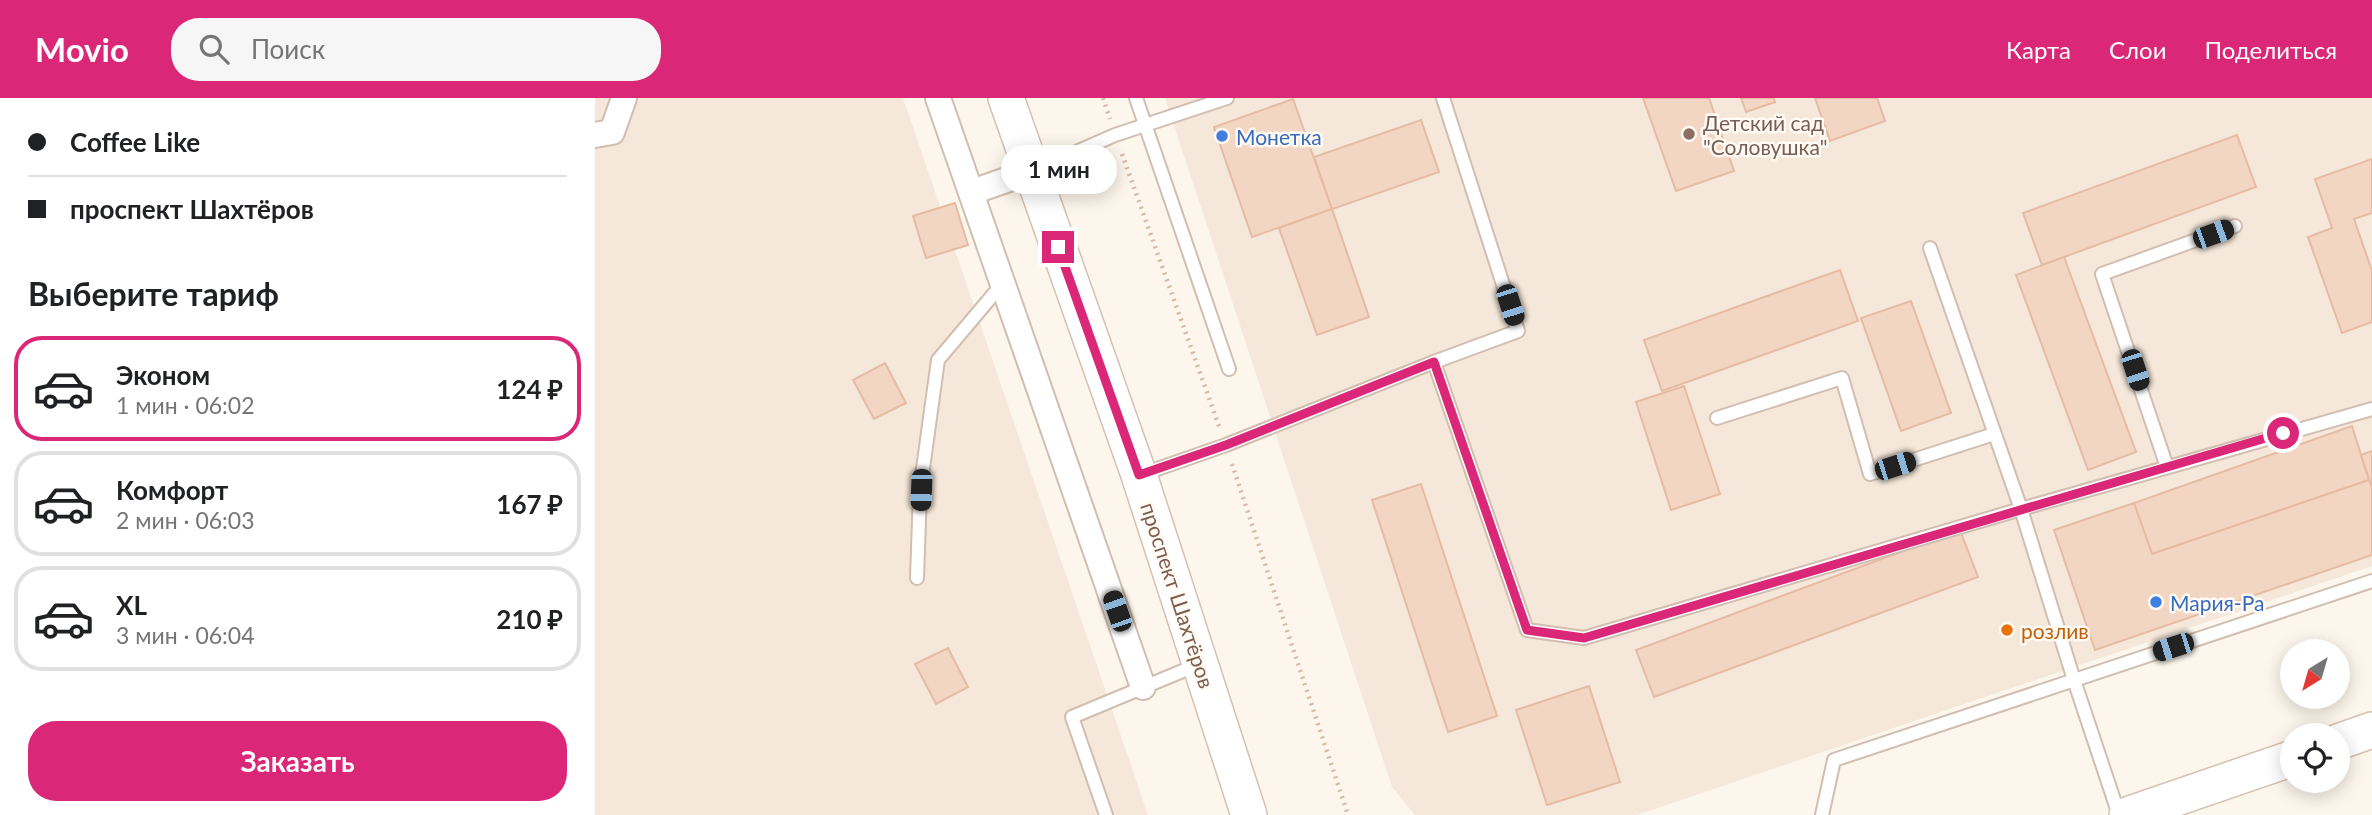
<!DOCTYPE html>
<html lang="ru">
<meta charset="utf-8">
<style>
:root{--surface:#fff;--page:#f6f6f6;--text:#202124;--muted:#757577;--line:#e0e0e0;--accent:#db2777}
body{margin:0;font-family:Lato,sans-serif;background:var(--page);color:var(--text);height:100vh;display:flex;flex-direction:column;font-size:26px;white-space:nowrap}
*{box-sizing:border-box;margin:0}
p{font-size:23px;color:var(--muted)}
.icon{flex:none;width:38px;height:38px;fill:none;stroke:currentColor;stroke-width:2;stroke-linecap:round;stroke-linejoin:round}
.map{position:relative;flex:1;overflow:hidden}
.side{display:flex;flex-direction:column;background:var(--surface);width:595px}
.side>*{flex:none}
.hud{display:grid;align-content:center;height:154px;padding:0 28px;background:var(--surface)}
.needle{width:46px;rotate:217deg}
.controls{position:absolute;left:1685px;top:541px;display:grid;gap:14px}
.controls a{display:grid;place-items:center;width:70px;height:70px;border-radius:50%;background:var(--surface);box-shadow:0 4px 18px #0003;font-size:35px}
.end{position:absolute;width:32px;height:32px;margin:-16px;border:9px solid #db2777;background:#fff;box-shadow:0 0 0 4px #fff}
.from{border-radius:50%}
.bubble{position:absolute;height:49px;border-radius:24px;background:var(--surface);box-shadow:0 4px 18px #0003;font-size:23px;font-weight:700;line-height:49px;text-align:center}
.car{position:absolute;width:21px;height:42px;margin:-21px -10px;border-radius:9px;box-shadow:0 0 5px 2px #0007;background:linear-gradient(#222 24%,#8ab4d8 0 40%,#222 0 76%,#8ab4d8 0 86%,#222 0)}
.hud b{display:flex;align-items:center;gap:24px;height:66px;font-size:26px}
.hud b+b{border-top:2px solid var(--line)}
.hud i{width:18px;height:18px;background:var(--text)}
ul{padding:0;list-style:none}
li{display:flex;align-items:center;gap:21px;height:105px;margin:0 14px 10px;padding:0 14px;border:4px solid var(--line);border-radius:28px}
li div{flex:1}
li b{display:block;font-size:26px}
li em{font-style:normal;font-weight:700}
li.current{border-color:var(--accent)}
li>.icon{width:63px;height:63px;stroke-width:1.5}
h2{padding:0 28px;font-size:32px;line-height:84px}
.action{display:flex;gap:14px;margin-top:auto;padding:14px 28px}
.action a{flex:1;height:80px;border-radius:28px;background:var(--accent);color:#fff;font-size:28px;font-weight:700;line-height:80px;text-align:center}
header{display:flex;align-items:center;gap:42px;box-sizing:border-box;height:98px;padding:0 35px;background:var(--accent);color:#fff}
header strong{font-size:33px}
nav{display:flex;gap:38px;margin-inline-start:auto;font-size:24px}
.search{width:490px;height:63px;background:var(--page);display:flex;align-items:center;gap:18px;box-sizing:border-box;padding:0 24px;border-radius:28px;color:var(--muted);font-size:26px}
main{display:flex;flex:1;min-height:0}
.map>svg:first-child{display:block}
.residential{fill:#f5e8da}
.building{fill:#f3d5c3;stroke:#e6bba3;stroke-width:2}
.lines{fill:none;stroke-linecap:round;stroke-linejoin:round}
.lane-casing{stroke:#d1beb0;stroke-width:16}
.street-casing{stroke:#d1beb0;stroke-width:28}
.secondary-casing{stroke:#d6c0b0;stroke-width:38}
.path{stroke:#d9b8a5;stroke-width:4.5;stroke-dasharray:2 5;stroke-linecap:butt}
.lane{stroke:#fff;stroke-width:12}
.street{stroke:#fff;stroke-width:24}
.secondary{stroke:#fff;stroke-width:35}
.route{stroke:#db2777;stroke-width:9}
.education-dot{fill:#8d6e63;stroke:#fffaf3;stroke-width:2.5}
.shop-dot{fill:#3f7fe0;stroke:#fffaf3;stroke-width:2.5}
.food-dot{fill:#e8710a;stroke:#fffaf3;stroke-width:2.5}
.labels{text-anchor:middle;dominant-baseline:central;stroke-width:5;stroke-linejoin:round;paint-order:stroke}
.education-label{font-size:21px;fill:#785e54;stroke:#fffaf3;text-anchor:start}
.shop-label{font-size:21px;fill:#366cbe;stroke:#fffaf3;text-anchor:start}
.street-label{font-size:21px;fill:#7a5c4d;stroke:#fffaf3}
.food-label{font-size:21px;fill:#c56008;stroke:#fffaf3;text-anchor:start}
</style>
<header>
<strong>Movio</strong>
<div class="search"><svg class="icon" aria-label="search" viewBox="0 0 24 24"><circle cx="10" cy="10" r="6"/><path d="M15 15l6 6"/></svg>Поиск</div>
<nav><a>Карта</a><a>Слои</a><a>Поделиться</a></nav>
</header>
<main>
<section class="side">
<div class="hud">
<b><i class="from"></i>Coffee Like</b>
<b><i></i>проспект Шахтёров</b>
</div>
<h2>Выберите тариф</h2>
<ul>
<li class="current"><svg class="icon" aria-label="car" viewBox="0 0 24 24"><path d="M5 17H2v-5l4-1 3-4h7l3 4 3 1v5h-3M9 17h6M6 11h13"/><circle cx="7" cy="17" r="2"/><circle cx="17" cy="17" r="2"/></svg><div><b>Эконом</b><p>1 мин · 06:02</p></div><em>124 ₽</em></li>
<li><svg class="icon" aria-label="car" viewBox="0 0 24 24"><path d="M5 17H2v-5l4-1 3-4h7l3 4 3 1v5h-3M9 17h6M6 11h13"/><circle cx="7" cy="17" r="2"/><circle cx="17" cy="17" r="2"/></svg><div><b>Комфорт</b><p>2 мин · 06:03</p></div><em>167 ₽</em></li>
<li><svg class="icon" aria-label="car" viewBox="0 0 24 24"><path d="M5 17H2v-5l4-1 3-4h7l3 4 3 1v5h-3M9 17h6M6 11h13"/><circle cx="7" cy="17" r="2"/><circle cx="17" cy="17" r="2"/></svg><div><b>XL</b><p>3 мин · 06:04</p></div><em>210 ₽</em></li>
</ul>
<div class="action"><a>Заказать</a></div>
</section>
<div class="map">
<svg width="1777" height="717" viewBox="0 0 1777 717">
<rect width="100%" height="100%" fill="#fdf6ec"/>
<!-- residential -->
<g class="residential">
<path d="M 0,0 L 308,0 L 553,717 L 0,717 Z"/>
<path d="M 570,0 L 1777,0 L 1777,468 L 1042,717 L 820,717 L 797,689 Z"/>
</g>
<!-- building -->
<g class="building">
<path d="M 1048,0 L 1114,0 L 1139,73 L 1081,93 Z"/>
<path d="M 1146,0 L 1179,0 L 1180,4 L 1151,14 Z"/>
<path d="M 1220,0 L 1282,0 L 1290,23 L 1235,43 Z"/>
<path d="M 698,1 L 737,111 L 657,139 L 619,29 Z"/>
<path d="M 826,22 L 844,74 L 737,111 L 774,219 L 722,237 L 684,130 L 737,111 L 719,59 Z"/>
<path d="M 1642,37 L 1661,89 L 1447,167 L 1428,115 Z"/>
<path d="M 1777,61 L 1777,115 L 1759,121 L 1777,173 L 1777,224 L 1747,235 L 1713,139 L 1737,130 L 1720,81 Z"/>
<path d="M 360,105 L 373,147 L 331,160 L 318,118 Z"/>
<path d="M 1469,159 L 1541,354 L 1493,372 L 1421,177 Z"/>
<path d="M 1245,172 L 1263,223 L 1067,293 L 1049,242 Z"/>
<path d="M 1316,203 L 1356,315 L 1306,333 L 1266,220 Z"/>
<path d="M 290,265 L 311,305 L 279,321 L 258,282 Z"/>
<path d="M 1089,288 L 1125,396 L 1076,412 L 1041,304 Z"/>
<path d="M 1757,328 L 1774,382 L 1557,456 L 1539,405 Z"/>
<path d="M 1777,353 L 1777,390 L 1766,357 Z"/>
<path d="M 1774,382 L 1777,390 L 1777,457 L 1500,552 L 1459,432 L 1539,405 L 1557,456 Z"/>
<path d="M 826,386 L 902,618 L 853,634 L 777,402 Z"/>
<path d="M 1365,432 L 1383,479 L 1059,599 L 1041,552 Z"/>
<path d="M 353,550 L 373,589 L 341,606 L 320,566 Z"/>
<path d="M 994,588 L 1025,684 L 952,707 L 921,612 Z"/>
</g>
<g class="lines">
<!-- lane casing -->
<g class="lane-casing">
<g id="lane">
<path d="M 541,0 L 634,271"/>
<path d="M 848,0 L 923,233 L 839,264 L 932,532 L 989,540 L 1426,411 L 1479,582 L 1524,717"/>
<path d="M 440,72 L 520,37 L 632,0"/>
<path d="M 1335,150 L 1426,411 L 1777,311"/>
<path d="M 1122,320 L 1247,280 L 1275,376 L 1399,336"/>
<path d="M 1572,369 L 1507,176 L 1640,128"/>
<path d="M 545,377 L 631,347 L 839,264"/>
<path d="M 322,480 L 325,392 L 343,262 L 408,185"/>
<path d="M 511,717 L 477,619 L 602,567"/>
<path d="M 1227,717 L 1239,662 L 1777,483"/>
</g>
</g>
<!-- street casing -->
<g class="street-casing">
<g id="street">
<path d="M 343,0 L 548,589"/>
<path d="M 0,37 L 17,34 L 29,0"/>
<path d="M 377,94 L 437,73"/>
</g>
</g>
<!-- secondary casing -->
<g class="secondary-casing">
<g id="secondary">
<path d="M 411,0 L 544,377 L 654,717"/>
<path d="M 1743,644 L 1777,632"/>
<path d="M 1532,717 L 1698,660"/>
</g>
</g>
<!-- path -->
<g class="path">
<path d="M 508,0 L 515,21"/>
<path d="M 527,56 L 625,331"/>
<path d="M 637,366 L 753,717"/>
</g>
<!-- lane -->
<use href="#lane" class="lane"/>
<!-- street -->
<use href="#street" class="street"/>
<!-- secondary -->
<use href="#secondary" class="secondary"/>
</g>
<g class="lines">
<!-- route -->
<path class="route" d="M 463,149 L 544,377 L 631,347 L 839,264 L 932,532 L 989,540 L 1688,335"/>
</g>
<!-- markers -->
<circle class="education-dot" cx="1094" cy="36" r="7"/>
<g class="shop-dot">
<circle cx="627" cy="38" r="7"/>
<circle cx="1561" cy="504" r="7"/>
</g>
<circle class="food-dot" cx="1412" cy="532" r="7"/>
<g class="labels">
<!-- education labels -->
<g class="education-label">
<text x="1108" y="24">Детский сад<tspan x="1108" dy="24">"Соловушка"</tspan></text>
</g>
<!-- shop labels -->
<g class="shop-label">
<text x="641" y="38">Монетка</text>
<text x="1575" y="504">Мария-Ра</text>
</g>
<!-- street labels -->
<g class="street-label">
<text transform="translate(583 497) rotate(72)">проспект Шахтёров</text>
</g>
<!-- food labels -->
<g class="food-label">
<text x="1426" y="532">розлив</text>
</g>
</g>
</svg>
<div class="controls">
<a><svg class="needle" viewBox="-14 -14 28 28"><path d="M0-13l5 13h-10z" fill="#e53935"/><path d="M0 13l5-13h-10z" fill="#757577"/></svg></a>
<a><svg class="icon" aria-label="locate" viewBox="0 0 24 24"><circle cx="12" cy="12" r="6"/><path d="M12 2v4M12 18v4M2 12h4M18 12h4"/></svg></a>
</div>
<i class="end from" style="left:1688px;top:335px"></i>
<i class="end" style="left:463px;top:149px"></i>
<div class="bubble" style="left:406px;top:47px;width:116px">1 мин</div>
<i class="car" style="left:1618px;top:136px;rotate:70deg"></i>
<i class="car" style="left:915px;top:207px;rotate:162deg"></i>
<i class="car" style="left:1540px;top:272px;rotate:162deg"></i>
<i class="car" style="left:1300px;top:368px;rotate:72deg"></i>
<i class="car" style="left:326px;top:392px;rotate:182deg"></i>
<i class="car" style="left:522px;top:513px;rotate:341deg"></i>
<i class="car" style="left:1578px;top:549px;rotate:252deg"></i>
</div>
</main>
